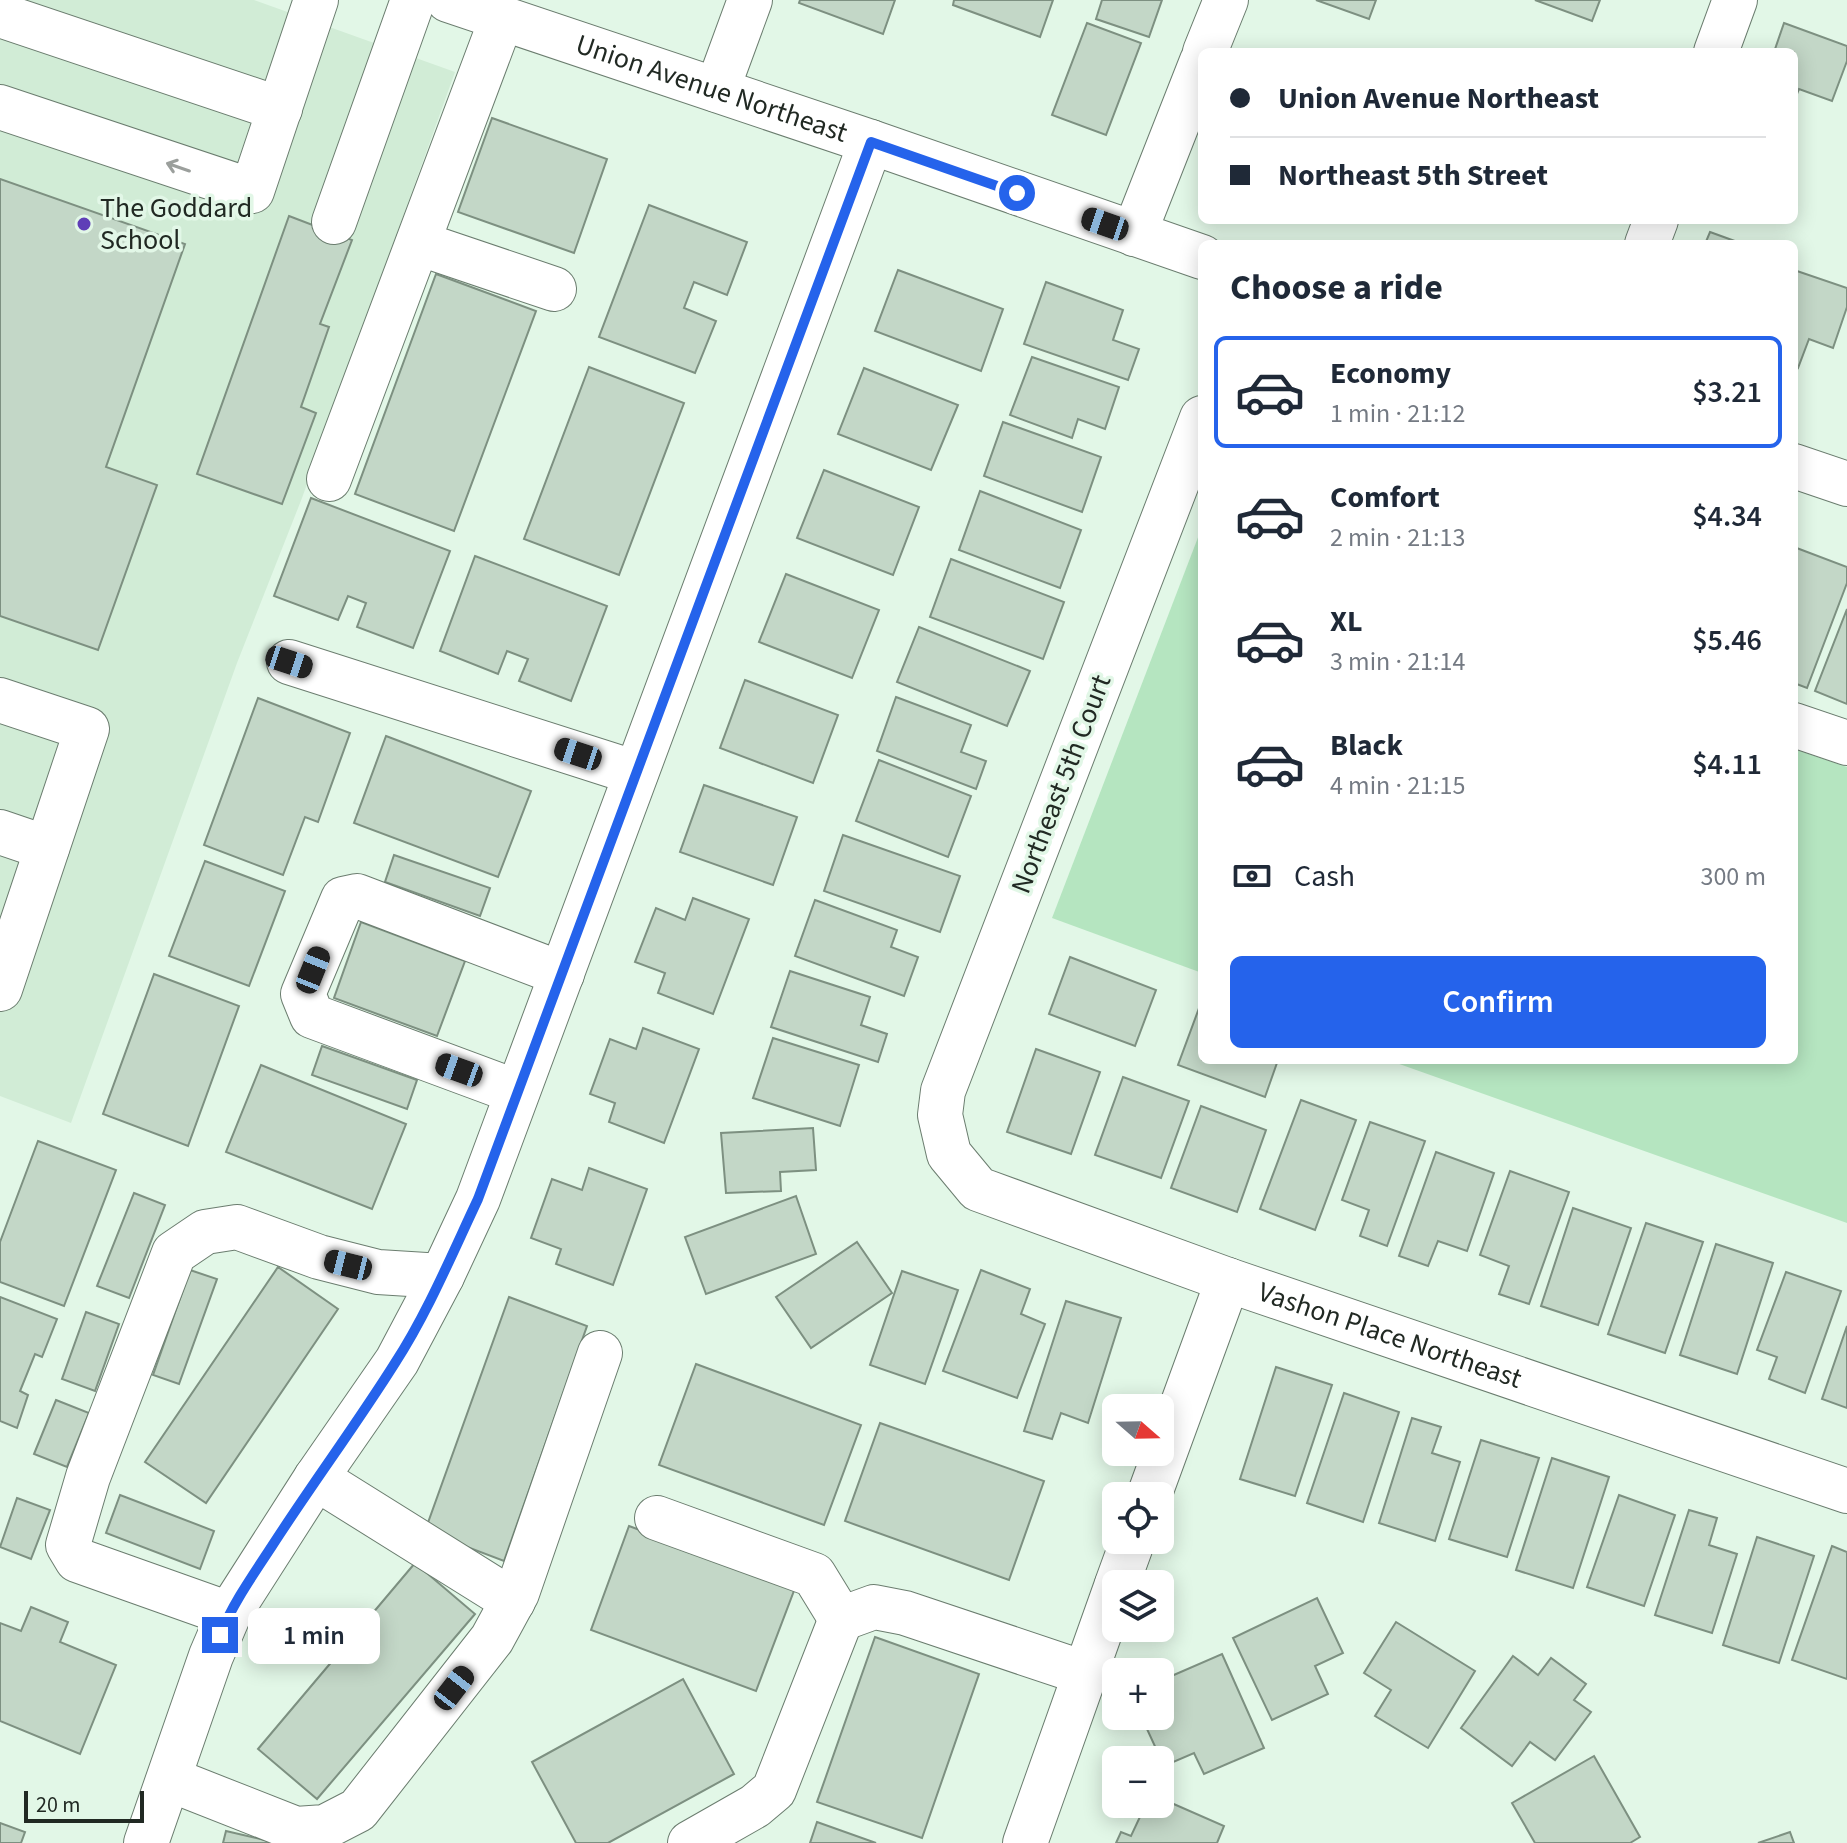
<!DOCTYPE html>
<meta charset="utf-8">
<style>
:root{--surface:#fff;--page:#f2f2f3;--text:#1f2937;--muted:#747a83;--line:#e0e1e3;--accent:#2563eb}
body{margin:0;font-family:"Source Sans 3",sans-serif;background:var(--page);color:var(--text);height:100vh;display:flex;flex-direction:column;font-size:30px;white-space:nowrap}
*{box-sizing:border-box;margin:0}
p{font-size:26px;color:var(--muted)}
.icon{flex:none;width:44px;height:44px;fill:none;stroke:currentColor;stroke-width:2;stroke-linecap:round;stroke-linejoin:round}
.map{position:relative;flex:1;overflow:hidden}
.details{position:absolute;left:1198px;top:240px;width:600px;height:824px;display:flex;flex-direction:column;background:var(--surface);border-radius:12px;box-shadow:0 4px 20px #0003}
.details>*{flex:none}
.guide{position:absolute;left:1198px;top:48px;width:600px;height:176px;border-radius:12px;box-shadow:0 4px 20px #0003;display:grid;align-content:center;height:176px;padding:0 32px;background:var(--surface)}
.needle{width:52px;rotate:110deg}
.controls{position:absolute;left:1102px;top:1394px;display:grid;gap:16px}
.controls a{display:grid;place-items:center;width:72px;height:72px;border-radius:12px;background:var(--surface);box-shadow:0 4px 20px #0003;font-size:40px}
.scale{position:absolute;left:24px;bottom:20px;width:120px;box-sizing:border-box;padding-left:8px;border:4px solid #212923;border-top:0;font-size:22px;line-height:28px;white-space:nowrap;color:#212923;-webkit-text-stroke:6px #e2f7e7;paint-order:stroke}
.end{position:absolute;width:36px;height:36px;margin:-18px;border:10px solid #2563eb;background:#fff;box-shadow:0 0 0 4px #fff}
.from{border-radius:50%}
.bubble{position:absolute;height:56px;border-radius:12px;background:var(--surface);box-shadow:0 4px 20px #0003;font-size:26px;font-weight:600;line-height:56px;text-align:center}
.car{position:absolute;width:24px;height:48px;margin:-24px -12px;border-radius:10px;box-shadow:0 0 6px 2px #0007;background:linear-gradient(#222 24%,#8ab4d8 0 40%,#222 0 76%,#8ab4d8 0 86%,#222 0)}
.guide b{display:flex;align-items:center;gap:28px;height:76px;font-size:30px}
.guide b+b{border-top:2px solid var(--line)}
.guide i{width:20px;height:20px;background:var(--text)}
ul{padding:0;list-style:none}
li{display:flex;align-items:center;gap:24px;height:112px;margin:0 16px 12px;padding:0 16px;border:4px solid transparent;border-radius:12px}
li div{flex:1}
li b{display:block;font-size:30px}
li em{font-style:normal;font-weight:600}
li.current{border-color:var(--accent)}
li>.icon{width:72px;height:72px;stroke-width:1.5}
h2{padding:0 32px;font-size:36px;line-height:96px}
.pay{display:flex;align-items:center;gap:20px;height:88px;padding:0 32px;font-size:30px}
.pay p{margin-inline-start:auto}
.primary-button{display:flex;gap:16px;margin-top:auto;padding:16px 32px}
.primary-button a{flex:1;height:92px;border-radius:12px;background:var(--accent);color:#fff;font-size:32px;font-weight:600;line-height:92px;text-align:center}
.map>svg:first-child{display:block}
.built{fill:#d1ecd6}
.green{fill:#b5e5c0}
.building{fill:#c3d7c7;stroke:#7d9081;stroke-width:2}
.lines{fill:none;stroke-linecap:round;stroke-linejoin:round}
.minor-casing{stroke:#6b7d6f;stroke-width:46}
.minor{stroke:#fff;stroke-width:44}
.oneway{stroke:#9b9f9c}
.route{stroke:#2563eb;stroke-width:10}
.poi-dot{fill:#5f3eb7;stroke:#e2f7e7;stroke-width:3}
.labels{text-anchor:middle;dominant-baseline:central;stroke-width:7;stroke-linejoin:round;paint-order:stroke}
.street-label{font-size:28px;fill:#212923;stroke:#e2f7e7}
.poi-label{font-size:28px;fill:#212923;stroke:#e2f7e7;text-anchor:start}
</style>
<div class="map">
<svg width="1847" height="1843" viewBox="0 0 1847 1843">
<rect width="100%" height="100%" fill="#e2f7e7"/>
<!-- built -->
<path class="built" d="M 0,0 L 254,0 L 455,72 L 302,498 L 237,663 L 71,1123 L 0,1096 Z"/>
<!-- green -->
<g class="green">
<path d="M 1202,527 L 1202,973 L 1052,918 Z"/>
<path d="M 1794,749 L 1847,767 L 1847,1223 L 1388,1060 L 1794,1060 Z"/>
</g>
<!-- building -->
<g class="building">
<path d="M 800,0 L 895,0 L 883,34 L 799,3 Z"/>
<path d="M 954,0 L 1053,0 L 1040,37 L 953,5 Z"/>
<path d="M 1102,0 L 1162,0 L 1149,37 L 1096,19 Z"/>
<path d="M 1316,0 L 1376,0 L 1369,19 Z"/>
<path d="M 1535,0 L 1600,0 L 1592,21 Z"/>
<path d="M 1087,23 L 1141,43 L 1106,135 L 1052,115 Z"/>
<path d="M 1784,23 L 1847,46 L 1847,61 L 1832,101 L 1799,89 L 1794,101 L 1794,52 L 1774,52 Z"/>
<path d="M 492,118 L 607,159 L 574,253 L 458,212 Z"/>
<path d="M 0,179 L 185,244 L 106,467 L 157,485 L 98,650 L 0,616 Z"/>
<path d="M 649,205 L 747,242 L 727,295 L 694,282 L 684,308 L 716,321 L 695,373 L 599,337 Z"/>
<path d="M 289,216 L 352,240 L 320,324 L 329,327 L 301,407 L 316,413 L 282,504 L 197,474 Z"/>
<path d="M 1710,232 L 1743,244 L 1705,244 Z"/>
<path d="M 898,270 L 1003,309 L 981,371 L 875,331 Z"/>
<path d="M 1794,270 L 1847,288 L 1847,307 L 1833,348 L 1809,339 L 1798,368 L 1794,366 Z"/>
<path d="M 436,274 L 536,311 L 454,531 L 355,494 Z"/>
<path d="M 1046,282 L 1123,310 L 1113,340 L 1139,349 L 1128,380 L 1024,344 Z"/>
<path d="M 1032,357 L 1119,387 L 1105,429 L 1078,419 L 1072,438 L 1010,415 Z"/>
<path d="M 589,367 L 684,403 L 619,575 L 524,539 Z"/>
<path d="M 864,368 L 958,405 L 931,470 L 838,434 Z"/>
<path d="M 1003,422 L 1101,457 L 1082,512 L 984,476 Z"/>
<path d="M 824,470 L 919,507 L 893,575 L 797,538 Z"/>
<path d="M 980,491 L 1081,530 L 1060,588 L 959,550 Z"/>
<path d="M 311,498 L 450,551 L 413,648 L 357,627 L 366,603 L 348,596 L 338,620 L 274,596 Z"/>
<path d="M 1794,547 L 1847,567 L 1847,583 L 1807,688 L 1794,683 Z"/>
<path d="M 475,556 L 607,606 L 571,701 L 519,681 L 528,659 L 507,651 L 498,674 L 440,651 Z"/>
<path d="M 951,559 L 1064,602 L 1043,659 L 930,617 Z"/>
<path d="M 786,574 L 879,610 L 852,678 L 759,642 Z"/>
<path d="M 1847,609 L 1847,704 L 1815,691 Z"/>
<path d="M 919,627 L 1030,671 L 1007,726 L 897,682 Z"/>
<path d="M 745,680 L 838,715 L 813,783 L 720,748 Z"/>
<path d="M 896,697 L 971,725 L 961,752 L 986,761 L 976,789 L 877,751 Z"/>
<path d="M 258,698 L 350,733 L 318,822 L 305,817 L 283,875 L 204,845 Z"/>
<path d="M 386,736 L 531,791 L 498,877 L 354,823 Z"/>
<path d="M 879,760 L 971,796 L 948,857 L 856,821 Z"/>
<path d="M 704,785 L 797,817 L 773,885 L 680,852 Z"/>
<path d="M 843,835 L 960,876 L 940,932 L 824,891 Z"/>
<path d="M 394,855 L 490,888 L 480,916 L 385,882 Z"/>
<path d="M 205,861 L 285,891 L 249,986 L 169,956 Z"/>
<path d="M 693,898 L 749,919 L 713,1014 L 658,993 L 665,973 L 635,962 L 656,908 L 685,920 Z"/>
<path d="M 815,900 L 897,930 L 891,947 L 918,957 L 904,996 L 795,956 Z"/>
<path d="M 361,922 L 465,961 L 437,1036 L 334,998 Z"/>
<path d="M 1070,957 L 1156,990 L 1135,1046 L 1049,1014 Z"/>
<path d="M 790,971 L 870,997 L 861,1025 L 887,1034 L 878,1062 L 771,1027 Z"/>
<path d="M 154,974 L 239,1006 L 188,1146 L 103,1114 Z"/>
<path d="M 1202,1000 L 1202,1060 L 1278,1060 L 1265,1097 L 1178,1065 Z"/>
<path d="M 643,1028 L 699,1049 L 664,1143 L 609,1122 L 615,1103 L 590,1094 L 610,1039 L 636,1049 Z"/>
<path d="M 773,1038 L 859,1065 L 840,1126 L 753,1098 Z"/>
<path d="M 322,1046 L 417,1080 L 407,1109 L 312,1075 Z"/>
<path d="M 1036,1049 L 1100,1072 L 1071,1154 L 1007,1132 Z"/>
<path d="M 261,1065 L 406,1124 L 372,1209 L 226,1152 Z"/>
<path d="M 1123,1077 L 1189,1101 L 1161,1178 L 1095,1155 Z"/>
<path d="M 1301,1100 L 1356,1120 L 1315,1230 L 1260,1209 Z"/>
<path d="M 1201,1106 L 1266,1130 L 1237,1212 L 1171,1188 Z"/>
<path d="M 1370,1122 L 1425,1141 L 1387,1246 L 1360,1236 L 1369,1210 L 1342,1200 Z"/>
<path d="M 813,1128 L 816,1170 L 780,1172 L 781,1191 L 726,1193 L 721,1133 Z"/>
<path d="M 38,1141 L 116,1170 L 64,1306 L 0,1282 L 0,1242 Z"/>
<path d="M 1436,1152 L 1494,1173 L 1467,1251 L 1438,1241 L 1428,1266 L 1399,1256 Z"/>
<path d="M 589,1168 L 647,1189 L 613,1285 L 556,1264 L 561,1249 L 531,1238 L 552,1179 L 582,1190 Z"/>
<path d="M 1510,1171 L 1569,1192 L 1529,1304 L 1499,1294 L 1509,1266 L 1480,1255 Z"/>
<path d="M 134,1193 L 165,1205 L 129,1298 L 97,1286 Z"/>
<path d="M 796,1196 L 816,1254 L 706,1294 L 685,1237 Z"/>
<path d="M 1573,1208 L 1631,1228 L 1598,1325 L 1541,1306 Z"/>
<path d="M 1646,1223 L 1703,1242 L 1665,1353 L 1608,1334 Z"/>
<path d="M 857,1242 L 892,1293 L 811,1348 L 776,1297 Z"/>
<path d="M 1716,1244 L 1773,1263 L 1737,1374 L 1680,1355 Z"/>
<path d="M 278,1267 L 338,1309 L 206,1503 L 145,1462 Z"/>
<path d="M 190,1270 L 217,1279 L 179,1384 L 153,1375 Z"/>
<path d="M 981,1270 L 1030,1289 L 1021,1314 L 1045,1324 L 1017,1398 L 943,1371 Z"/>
<path d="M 902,1271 L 958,1290 L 925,1384 L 870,1365 Z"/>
<path d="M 1786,1272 L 1841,1291 L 1805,1393 L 1769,1379 L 1777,1357 L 1757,1350 Z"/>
<path d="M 0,1297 L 57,1319 L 42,1357 L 35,1354 L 20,1391 L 28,1395 L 17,1428 L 0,1421 Z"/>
<path d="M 509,1297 L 587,1326 L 504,1561 L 425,1531 Z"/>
<path d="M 1066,1301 L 1121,1318 L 1088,1423 L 1061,1413 L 1052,1439 L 1024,1431 Z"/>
<path d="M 86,1312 L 119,1324 L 95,1391 L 62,1379 Z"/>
<path d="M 1847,1326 L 1847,1408 L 1822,1399 Z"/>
<path d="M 696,1364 L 861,1425 L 824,1525 L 659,1465 Z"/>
<path d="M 1276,1367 L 1332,1385 L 1295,1496 L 1240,1479 Z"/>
<path d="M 1344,1393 L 1399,1412 L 1363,1522 L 1307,1503 Z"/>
<path d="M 56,1400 L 89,1413 L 67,1467 L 34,1454 Z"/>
<path d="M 1412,1418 L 1441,1427 L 1432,1453 L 1460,1462 L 1435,1541 L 1379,1523 Z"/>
<path d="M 880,1423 L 1044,1481 L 1009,1580 L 845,1521 Z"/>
<path d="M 1481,1440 L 1539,1458 L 1507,1557 L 1449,1539 Z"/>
<path d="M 1552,1458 L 1609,1477 L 1573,1588 L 1516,1570 Z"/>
<path d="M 120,1495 L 214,1531 L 200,1569 L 106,1533 Z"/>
<path d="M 1619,1495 L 1675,1515 L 1644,1606 L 1587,1587 Z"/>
<path d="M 17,1498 L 50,1510 L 31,1559 L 0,1547 Z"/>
<path d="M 1689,1510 L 1717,1518 L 1709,1545 L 1737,1554 L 1712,1633 L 1655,1615 Z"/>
<path d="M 629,1526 L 795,1588 L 756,1691 L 591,1630 Z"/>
<path d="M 1757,1537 L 1814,1556 L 1779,1663 L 1723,1645 Z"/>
<path d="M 1832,1546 L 1847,1552 L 1847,1679 L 1792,1660 Z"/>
<path d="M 415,1563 L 475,1614 L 317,1799 L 258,1749 Z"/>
<path d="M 1317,1598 L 1343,1653 L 1315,1666 L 1328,1694 L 1272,1720 L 1233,1638 Z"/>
<path d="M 31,1607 L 68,1622 L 60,1642 L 116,1665 L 80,1754 L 0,1721 L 0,1623 L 21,1631 Z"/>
<path d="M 1396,1622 L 1475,1671 L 1428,1748 L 1375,1716 L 1391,1690 L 1364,1673 Z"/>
<path d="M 875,1637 L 979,1674 L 922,1838 L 817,1802 Z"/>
<path d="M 1222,1654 L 1264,1748 L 1204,1774 L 1194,1753 L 1164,1766 L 1141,1716 L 1160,1716 L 1160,1681 Z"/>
<path d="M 1513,1656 L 1538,1675 L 1551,1658 L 1586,1684 L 1574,1700 L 1591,1712 L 1555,1760 L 1530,1742 L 1512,1766 L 1461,1728 Z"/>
<path d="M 683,1679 L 734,1774 L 608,1843 L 576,1843 L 532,1762 Z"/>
<path d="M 1594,1756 L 1640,1837 L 1630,1843 L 1535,1843 L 1512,1803 Z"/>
<path d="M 1160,1798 L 1224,1826 L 1217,1843 L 1116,1843 L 1121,1832 L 1131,1836 L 1146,1804 L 1160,1804 Z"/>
<path d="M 817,1822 L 876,1843 L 810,1843 Z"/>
<path d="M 0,1823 L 25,1832 L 21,1843 L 0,1843 Z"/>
<path d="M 226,1831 L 278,1843 L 223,1843 Z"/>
<path d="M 1790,1832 L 1794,1843 L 1758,1843 Z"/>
</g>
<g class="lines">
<!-- minor casing -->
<g class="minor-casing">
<g id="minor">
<path id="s1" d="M 448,0 L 871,142 L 1202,257"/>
<path d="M 0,15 L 280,109"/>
<path d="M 1205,52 L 1226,0"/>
<path d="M 1716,52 L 1735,0"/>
<path d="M 717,90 L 750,0"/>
<path d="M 0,107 L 252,191 L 316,0"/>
<path d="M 334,222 L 413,0"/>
<path d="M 1134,234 L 1202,61"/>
<path d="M 418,243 L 554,289"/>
<path d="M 1647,244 L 1656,220"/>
<path id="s2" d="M 1202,418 L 943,1091 L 940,1115 L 949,1154 L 978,1189 L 1228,1280 L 1847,1491"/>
<path d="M 1794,466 L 1847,484"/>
<path d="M 329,479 L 502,18"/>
<path d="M 289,662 L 636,773"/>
<path d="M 0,700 L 87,729 L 0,989"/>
<path d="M 1794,725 L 1847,743"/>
<path d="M 0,832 L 47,848"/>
<path d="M 517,1092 L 312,1016 L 303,994 L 343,899 L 357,896 L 562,974"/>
<path d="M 316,1478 L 513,1601"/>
<path d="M 1149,1496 L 1228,1280"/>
<path d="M 657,1518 L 814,1575 L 841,1619 L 874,1607 L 905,1613 L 1084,1673"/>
<path d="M 1117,1584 L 1133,1540"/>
<path d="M 229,1614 L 77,1560 L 68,1545 L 88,1477 L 174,1253 L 205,1232 L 237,1227 L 319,1257 L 378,1272 L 442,1276"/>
<path d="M 169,1779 L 296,1829 L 325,1827 L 358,1810 L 492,1639 L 517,1593 L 600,1353"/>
<path d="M 146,1843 L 211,1656 L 229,1614 L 316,1478 L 397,1361 L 442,1276 L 478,1199 L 871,142"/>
<path d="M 690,1843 L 755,1806 L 774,1790 L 841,1619"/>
<path d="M 1025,1843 L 1116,1587"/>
</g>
</g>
<!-- minor -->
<use href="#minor" class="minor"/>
</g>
<!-- one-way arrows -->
<defs><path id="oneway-shaft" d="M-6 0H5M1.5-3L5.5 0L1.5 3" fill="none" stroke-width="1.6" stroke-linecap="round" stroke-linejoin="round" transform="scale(2)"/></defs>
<use class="oneway" href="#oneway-shaft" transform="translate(178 167) rotate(-161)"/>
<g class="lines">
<!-- route -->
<path class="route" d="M 220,1635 C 233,1603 253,1575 272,1546 C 312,1484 356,1425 395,1363 C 428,1312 452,1254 478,1199 L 871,142 L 1017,193"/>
</g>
<!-- markers -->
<circle class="poi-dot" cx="84" cy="224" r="8"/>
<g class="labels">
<!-- street labels -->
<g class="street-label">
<text stroke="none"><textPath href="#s1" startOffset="278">Union Avenue Northeast</textPath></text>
<text transform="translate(1061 784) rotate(-69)">Northeast 5th Court</text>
<text stroke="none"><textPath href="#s2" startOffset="1268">Vashon Place Northeast</textPath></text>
</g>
<!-- poi labels -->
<g class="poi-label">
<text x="100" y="208">The Goddard<tspan x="100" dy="32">School</tspan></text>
</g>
</g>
</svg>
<div class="controls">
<a><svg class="needle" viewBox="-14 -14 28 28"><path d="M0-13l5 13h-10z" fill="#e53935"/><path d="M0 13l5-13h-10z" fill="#747a83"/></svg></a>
<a><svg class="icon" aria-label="locate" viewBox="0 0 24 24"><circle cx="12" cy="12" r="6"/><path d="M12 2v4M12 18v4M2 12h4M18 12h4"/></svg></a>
<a><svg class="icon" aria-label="layers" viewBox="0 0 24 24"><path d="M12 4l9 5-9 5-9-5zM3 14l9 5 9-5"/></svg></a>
<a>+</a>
<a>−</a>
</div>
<div class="scale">20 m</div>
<i class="end from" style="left:1017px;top:193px"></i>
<i class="end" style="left:220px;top:1635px"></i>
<div class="bubble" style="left:248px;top:1608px;width:132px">1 min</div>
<i class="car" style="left:1105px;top:224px;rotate:289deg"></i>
<i class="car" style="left:289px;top:662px;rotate:108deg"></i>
<i class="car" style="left:578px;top:754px;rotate:288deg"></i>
<i class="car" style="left:313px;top:970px;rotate:22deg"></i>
<i class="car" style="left:459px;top:1070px;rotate:290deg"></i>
<i class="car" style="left:348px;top:1265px;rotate:284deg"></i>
<i class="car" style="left:454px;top:1688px;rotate:38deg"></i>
<div class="guide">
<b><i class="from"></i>Union Avenue Northeast</b>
<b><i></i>Northeast 5th Street</b>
</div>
<section class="details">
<h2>Choose a ride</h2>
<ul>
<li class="current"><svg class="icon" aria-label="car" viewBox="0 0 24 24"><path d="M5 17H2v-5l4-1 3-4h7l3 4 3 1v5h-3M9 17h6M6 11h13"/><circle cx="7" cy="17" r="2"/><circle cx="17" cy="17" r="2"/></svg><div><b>Economy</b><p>1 min · 21:12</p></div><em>$3.21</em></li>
<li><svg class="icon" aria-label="car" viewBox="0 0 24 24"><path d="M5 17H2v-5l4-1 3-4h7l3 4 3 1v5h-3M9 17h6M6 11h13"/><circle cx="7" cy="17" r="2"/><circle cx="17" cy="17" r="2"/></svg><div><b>Comfort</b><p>2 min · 21:13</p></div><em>$4.34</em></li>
<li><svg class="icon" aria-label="car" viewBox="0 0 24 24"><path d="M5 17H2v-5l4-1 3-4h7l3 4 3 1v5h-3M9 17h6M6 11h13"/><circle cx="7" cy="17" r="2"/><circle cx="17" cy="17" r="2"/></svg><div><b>XL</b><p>3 min · 21:14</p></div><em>$5.46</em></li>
<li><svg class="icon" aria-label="car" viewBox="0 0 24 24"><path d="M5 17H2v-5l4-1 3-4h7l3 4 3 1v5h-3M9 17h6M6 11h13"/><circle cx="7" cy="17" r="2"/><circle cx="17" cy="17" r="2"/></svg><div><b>Black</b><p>4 min · 21:15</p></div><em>$4.11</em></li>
</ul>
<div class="pay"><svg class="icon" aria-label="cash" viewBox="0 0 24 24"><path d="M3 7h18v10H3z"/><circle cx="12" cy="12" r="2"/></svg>Cash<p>300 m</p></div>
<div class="primary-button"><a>Confirm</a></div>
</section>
</div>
